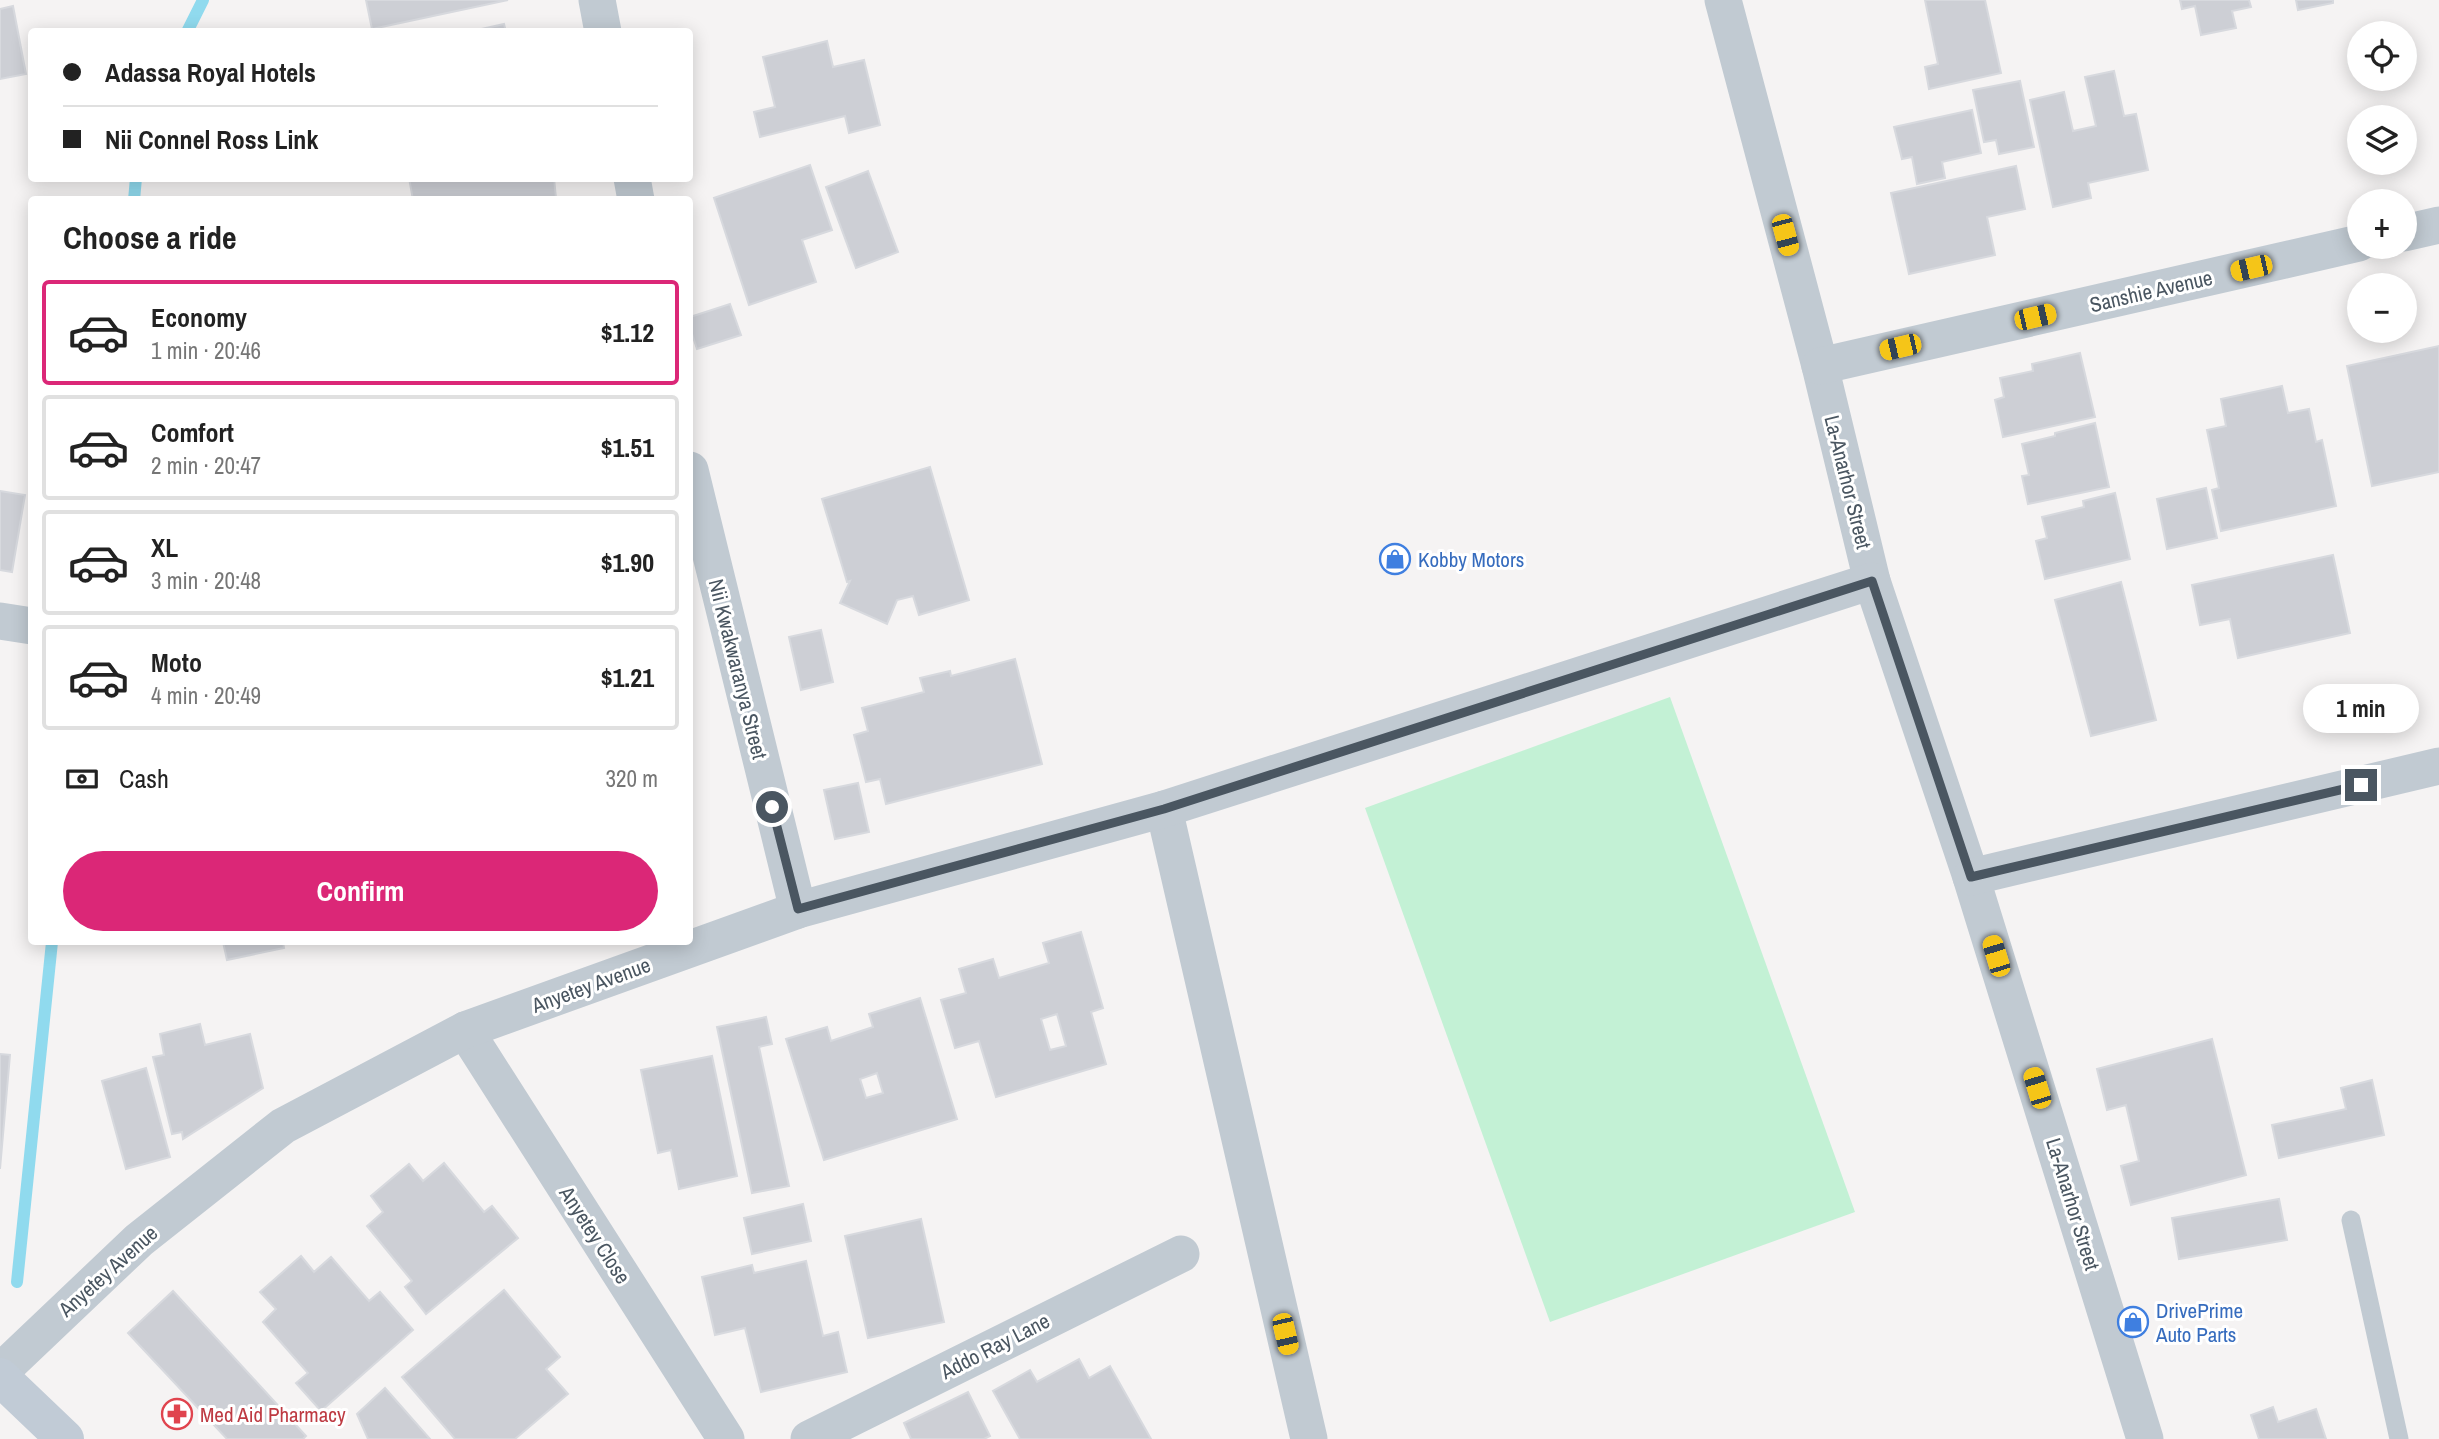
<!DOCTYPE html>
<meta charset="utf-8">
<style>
:root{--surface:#fff;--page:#f6f6f6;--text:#222;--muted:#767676;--line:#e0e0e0;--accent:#db2777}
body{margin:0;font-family:"Archivo Narrow",sans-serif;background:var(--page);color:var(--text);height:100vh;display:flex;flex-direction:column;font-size:26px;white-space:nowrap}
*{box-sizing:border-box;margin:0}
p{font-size:23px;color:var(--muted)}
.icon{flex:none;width:38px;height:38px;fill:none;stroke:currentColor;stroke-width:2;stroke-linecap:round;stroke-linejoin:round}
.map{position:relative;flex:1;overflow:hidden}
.drawer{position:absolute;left:28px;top:196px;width:665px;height:749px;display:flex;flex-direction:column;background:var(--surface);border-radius:7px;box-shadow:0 4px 18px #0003}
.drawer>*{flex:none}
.hud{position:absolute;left:28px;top:28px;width:665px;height:154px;border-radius:7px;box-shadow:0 4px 18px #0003;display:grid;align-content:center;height:154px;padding:0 35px;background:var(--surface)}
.fabs{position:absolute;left:2347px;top:21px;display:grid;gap:14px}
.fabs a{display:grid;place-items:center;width:70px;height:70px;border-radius:50%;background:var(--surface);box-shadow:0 4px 18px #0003;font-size:35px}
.end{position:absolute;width:32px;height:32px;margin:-16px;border:9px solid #4a5661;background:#fff;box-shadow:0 0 0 4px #fff}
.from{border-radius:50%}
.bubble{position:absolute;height:49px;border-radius:24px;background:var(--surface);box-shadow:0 4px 18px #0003;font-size:23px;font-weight:700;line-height:49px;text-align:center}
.car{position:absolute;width:21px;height:42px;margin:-21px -10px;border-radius:9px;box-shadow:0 0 5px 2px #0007;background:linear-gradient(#f5c518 24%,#345 0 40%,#f5c518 0 76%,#345 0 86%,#f5c518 0)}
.hud b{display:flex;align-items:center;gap:24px;height:66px;font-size:26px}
.hud b+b{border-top:2px solid var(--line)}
.hud i{width:18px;height:18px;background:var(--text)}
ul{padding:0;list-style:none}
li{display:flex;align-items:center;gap:21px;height:105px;margin:0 14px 10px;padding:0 21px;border:4px solid var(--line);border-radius:7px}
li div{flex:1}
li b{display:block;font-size:26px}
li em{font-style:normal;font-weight:700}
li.current{border-color:var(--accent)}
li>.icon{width:63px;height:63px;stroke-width:1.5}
h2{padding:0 35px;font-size:32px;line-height:84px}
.pay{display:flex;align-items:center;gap:18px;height:77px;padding:0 35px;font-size:26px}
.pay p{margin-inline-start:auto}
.primary-button{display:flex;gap:14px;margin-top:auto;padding:14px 35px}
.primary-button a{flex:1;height:80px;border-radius:42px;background:var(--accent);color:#fff;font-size:28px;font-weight:700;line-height:80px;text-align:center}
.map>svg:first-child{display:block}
.green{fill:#c3f1d5}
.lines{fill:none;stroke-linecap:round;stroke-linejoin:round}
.stream{stroke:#90daee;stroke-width:12}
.building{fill:#cdcfd5;stroke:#d7d9de;stroke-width:2;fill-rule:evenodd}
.lane{stroke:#c1cad2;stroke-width:19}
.street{stroke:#c1cad2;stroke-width:37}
.secondary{stroke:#c1cbd6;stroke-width:38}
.route{stroke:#4a5661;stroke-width:9}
.labels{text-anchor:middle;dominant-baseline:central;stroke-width:6;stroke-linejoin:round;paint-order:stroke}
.street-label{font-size:21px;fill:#4a5661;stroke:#fff}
.shop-label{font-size:21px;fill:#366cbe;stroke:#fff;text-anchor:start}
.health-label{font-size:21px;fill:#be3a42;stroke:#fff;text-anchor:start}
</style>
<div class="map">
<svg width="2439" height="1439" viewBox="0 0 2439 1439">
<rect width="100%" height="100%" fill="#f5f3f3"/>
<!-- green -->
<path class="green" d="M 1670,697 L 1855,1212 L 1550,1322 L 1365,808 Z"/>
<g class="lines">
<!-- stream -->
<g class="stream">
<path d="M 187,32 L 203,0"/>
<path d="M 134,200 L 136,178"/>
<path d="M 17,1282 L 52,942"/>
</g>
</g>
<!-- building -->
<g class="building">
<path d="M 366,0 L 508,0 L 372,29 Z"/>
<path d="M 1925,0 L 1985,0 L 2001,73 L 1929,89 L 1925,67 L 1938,64 Z"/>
<path d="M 2180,0 L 2249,0 L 2251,7 L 2232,11 L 2236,28 L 2201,35 L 2195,6 L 2182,9 Z"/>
<path d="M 2296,0 L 2333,0 L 2333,3 L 2298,10 Z"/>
<path d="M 13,6 L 26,74 L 0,79 L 0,9 Z"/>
<path d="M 504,24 L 506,32 L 468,32 Z"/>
<path d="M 827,41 L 833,67 L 864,60 L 880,125 L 849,133 L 845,116 L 760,137 L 754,112 L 775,107 L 763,57 Z"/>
<path d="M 2114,71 L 2124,116 L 2136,114 L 2148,170 L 2088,183 L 2091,198 L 2053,207 L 2030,100 L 2064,92 L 2073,131 L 2096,126 L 2085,77 Z"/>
<path d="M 2020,81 L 2034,147 L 1999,154 L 1996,140 L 1984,142 L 1973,90 Z"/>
<path d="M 1972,110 L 1981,153 L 1942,162 L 1945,178 L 1917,184 L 1912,157 L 1902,159 L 1894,127 Z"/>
<path d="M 810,165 L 832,230 L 802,240 L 816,282 L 749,305 L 714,198 Z"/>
<path d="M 2016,166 L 2025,209 L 1987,217 L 1995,255 L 1909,274 L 1891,193 Z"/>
<path d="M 868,171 L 898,252 L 856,268 L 826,187 Z"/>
<path d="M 409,178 L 554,178 L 556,198 L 413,200 Z"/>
<path d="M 730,304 L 741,335 L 697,349 L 690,328 L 690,317 Z"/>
<path d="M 2439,346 L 2439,472 L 2372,486 L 2347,366 Z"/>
<path d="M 2080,353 L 2095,417 L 2003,437 L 1995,400 L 2004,397 L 2000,378 L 2033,371 L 2032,364 Z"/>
<path d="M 2282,386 L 2288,413 L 2309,409 L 2316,442 L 2322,440 L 2336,506 L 2221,531 L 2212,490 L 2219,488 L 2207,430 L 2226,426 L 2221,399 Z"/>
<path d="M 2095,423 L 2109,487 L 2028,504 L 2022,476 L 2029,475 L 2022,444 L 2055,436 L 2055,433 Z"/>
<path d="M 930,467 L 969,600 L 919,615 L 913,596 L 897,600 L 887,624 L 840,603 L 850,581 L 847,582 L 822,499 Z"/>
<path d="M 2206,488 L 2217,538 L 2167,549 L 2157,499 Z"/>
<path d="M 0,491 L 25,495 L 12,572 L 0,570 Z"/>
<path d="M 2115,493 L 2130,559 L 2045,579 L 2036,541 L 2047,538 L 2042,517 L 2084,507 L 2083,501 Z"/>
<path d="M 2333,555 L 2350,633 L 2238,658 L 2230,619 L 2200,625 L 2192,585 Z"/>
<path d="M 2121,582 L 2156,720 L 2091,736 L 2055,600 Z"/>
<path d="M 821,630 L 833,682 L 801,690 L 789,637 Z"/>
<path d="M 1015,659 L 1042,764 L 886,804 L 880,779 L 866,782 L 854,735 L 868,731 L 862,708 L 924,692 L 920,678 L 950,671 L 951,676 Z"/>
<path d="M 858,783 L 869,832 L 835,839 L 824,790 Z"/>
<path d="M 1081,932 L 1103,1008 L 1091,1012 L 1106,1064 L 996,1097 L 979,1041 L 955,1048 L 941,1000 L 966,993 L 959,969 L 993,959 L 999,978 L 1049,963 L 1043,943 ZM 1057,1014 L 1066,1046 L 1050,1050 L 1041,1019 Z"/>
<path d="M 223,942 L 283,942 L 284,948 L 227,960 Z"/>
<path d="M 920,998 L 957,1119 L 824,1160 L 786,1039 L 827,1027 L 831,1041 L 873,1027 L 869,1014 ZM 877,1073 L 883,1093 L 866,1098 L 860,1079 Z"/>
<path d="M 766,1017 L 772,1044 L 759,1047 L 789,1186 L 752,1193 L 717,1027 Z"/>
<path d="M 200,1024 L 205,1045 L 250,1034 L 263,1088 L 183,1139 L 182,1132 L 172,1134 L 153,1057 L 164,1055 L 160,1034 Z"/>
<path d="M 2212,1039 L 2246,1175 L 2131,1205 L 2121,1166 L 2139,1161 L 2126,1105 L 2107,1110 L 2097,1069 Z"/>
<path d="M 0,1054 L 10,1055 L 0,1169 Z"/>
<path d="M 712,1056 L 737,1176 L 679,1189 L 671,1150 L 658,1153 L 641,1070 Z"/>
<path d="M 146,1068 L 170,1157 L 126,1169 L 102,1081 Z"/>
<path d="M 2372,1080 L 2384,1135 L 2279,1158 L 2272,1125 L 2346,1109 L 2341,1088 Z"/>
<path d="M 444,1163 L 484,1212 L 492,1206 L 518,1238 L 426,1314 L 405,1287 L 412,1281 L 367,1226 L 383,1212 L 371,1196 L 409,1164 L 423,1181 Z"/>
<path d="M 2279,1199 L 2287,1240 L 2179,1259 L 2172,1218 Z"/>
<path d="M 803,1204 L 811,1241 L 752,1254 L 744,1218 Z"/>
<path d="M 921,1219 L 944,1322 L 868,1338 L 845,1236 Z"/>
<path d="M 301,1256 L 314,1272 L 331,1257 L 369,1301 L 380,1292 L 413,1330 L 321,1411 L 296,1383 L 308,1373 L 263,1322 L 276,1309 L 260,1292 Z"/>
<path d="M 806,1261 L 823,1336 L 838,1332 L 847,1372 L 761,1392 L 745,1328 L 715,1335 L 702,1277 L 752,1265 L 754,1273 Z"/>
<path d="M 504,1290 L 560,1357 L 546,1369 L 568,1394 L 515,1439 L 455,1439 L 402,1377 Z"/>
<path d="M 173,1291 L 306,1436 L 303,1439 L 227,1439 L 128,1333 Z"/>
<path d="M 1079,1359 L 1089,1378 L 1110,1366 L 1151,1439 L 1020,1439 L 993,1391 L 1030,1370 L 1037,1382 Z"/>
<path d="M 385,1388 L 430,1439 L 368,1439 L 357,1414 Z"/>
<path d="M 968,1392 L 990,1436 L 984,1439 L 911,1439 L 904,1423 Z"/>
<path d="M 2273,1407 L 2278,1422 L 2316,1409 L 2326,1439 L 2259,1439 L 2251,1415 Z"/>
</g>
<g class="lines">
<!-- lane -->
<path class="lane" d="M 2351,1220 L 2399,1439"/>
<!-- street -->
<g class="street">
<path d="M 597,0 L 603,32"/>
<path d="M 1723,0 L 1820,366 L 1872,581 L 1971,877 L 2145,1439"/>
<path d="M 632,178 L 636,200"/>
<path d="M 2404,233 L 2439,225"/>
<path d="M 1820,366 L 2359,243"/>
<path d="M 690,470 L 798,910"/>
<path d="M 0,621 L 32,626"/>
<path d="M 1164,809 L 1309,1439"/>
<path d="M 1971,877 L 2439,766"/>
<path d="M 465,1030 L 726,1439"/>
<path d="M 0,1372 L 139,1240 L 283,1126 L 465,1030 L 798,910 L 1164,809 L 1872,581"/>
<path d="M 809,1439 L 1181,1254"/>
</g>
<!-- secondary -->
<path class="secondary" d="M 0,1377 L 65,1439"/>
</g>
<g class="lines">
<!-- route -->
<path class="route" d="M 772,807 L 798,909 L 1164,809 L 1872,581 L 1971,877 L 2361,785"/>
</g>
<!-- icons -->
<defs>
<g id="shop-ring" transform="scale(1.575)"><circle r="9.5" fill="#fff" stroke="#3f7fe0" stroke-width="1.5"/><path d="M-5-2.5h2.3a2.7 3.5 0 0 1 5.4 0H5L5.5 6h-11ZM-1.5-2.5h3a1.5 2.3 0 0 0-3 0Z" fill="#3f7fe0"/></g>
<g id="pharmacy-ring" transform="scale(1.575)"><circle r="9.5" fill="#fff" stroke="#e0444e" stroke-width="1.5"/><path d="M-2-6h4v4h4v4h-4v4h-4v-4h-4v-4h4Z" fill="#e0444e"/></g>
</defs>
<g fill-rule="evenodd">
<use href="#shop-ring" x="1395" y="559"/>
<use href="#shop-ring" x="2133" y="1322"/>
<use href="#pharmacy-ring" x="177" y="1414"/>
</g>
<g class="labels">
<!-- street labels -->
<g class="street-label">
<text transform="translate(2151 291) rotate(-13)">Sanshie Avenue</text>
<text transform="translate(1848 482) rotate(76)">La-Anarhor Street</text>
<text transform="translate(738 669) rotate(76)">Nii Kwakwaranya Street</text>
<text transform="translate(591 985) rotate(-20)">Anyetey Avenue</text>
<text transform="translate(2073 1204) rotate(73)">La-Anarhor Street</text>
<text transform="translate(595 1235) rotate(57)">Anyetey Close</text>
<text transform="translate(108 1271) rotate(-42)">Anyetey Avenue</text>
<text transform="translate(995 1346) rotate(-27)">Addo Ray Lane</text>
</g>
<!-- shop labels -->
<g class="shop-label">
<text x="1418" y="559">Kobby Motors</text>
<text x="2156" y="1310">DrivePrime<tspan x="2156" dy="24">Auto Parts</tspan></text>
</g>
<!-- health labels -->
<g class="health-label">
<text x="200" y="1414">Med Aid Pharmacy</text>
</g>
</g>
</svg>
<div class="fabs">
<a><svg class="icon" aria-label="locate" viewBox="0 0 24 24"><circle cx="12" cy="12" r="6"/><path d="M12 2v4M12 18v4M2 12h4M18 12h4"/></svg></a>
<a><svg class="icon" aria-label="layers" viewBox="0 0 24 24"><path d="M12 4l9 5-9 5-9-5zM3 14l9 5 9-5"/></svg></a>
<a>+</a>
<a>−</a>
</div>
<i class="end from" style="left:772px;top:807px"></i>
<i class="end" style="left:2361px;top:785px"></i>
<div class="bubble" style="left:2303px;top:684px;width:116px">1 min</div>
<i class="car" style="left:1785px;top:235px;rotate:165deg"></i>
<i class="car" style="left:2251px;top:268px;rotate:257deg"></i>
<i class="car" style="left:2035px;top:317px;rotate:77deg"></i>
<i class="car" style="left:1900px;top:347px;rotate:257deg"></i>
<i class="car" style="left:1996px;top:956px;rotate:343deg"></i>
<i class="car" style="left:2037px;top:1088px;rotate:343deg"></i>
<i class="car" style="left:1285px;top:1334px;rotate:167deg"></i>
<div class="hud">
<b><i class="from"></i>Adassa Royal Hotels</b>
<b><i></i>Nii Connel Ross Link</b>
</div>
<section class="drawer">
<h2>Choose a ride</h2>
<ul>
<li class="current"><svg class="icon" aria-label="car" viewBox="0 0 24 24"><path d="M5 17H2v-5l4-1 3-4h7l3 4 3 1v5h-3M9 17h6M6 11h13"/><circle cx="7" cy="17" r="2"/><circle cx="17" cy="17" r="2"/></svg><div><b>Economy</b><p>1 min · 20:46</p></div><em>$1.12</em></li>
<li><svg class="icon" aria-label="car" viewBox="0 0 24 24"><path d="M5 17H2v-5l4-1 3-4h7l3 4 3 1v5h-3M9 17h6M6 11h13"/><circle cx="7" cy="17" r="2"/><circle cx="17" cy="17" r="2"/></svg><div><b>Comfort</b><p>2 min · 20:47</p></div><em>$1.51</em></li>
<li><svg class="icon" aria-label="car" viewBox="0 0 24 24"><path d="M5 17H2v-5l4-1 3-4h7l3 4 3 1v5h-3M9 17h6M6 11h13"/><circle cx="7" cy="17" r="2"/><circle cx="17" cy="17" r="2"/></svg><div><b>XL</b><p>3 min · 20:48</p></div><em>$1.90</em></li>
<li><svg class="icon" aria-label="car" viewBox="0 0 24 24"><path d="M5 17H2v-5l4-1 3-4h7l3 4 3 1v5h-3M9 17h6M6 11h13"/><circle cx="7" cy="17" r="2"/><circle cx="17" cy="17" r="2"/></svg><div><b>Moto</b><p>4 min · 20:49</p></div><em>$1.21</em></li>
</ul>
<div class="pay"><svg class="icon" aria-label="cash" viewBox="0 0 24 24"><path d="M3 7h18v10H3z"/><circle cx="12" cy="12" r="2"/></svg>Cash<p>320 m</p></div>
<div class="primary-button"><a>Confirm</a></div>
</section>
</div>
